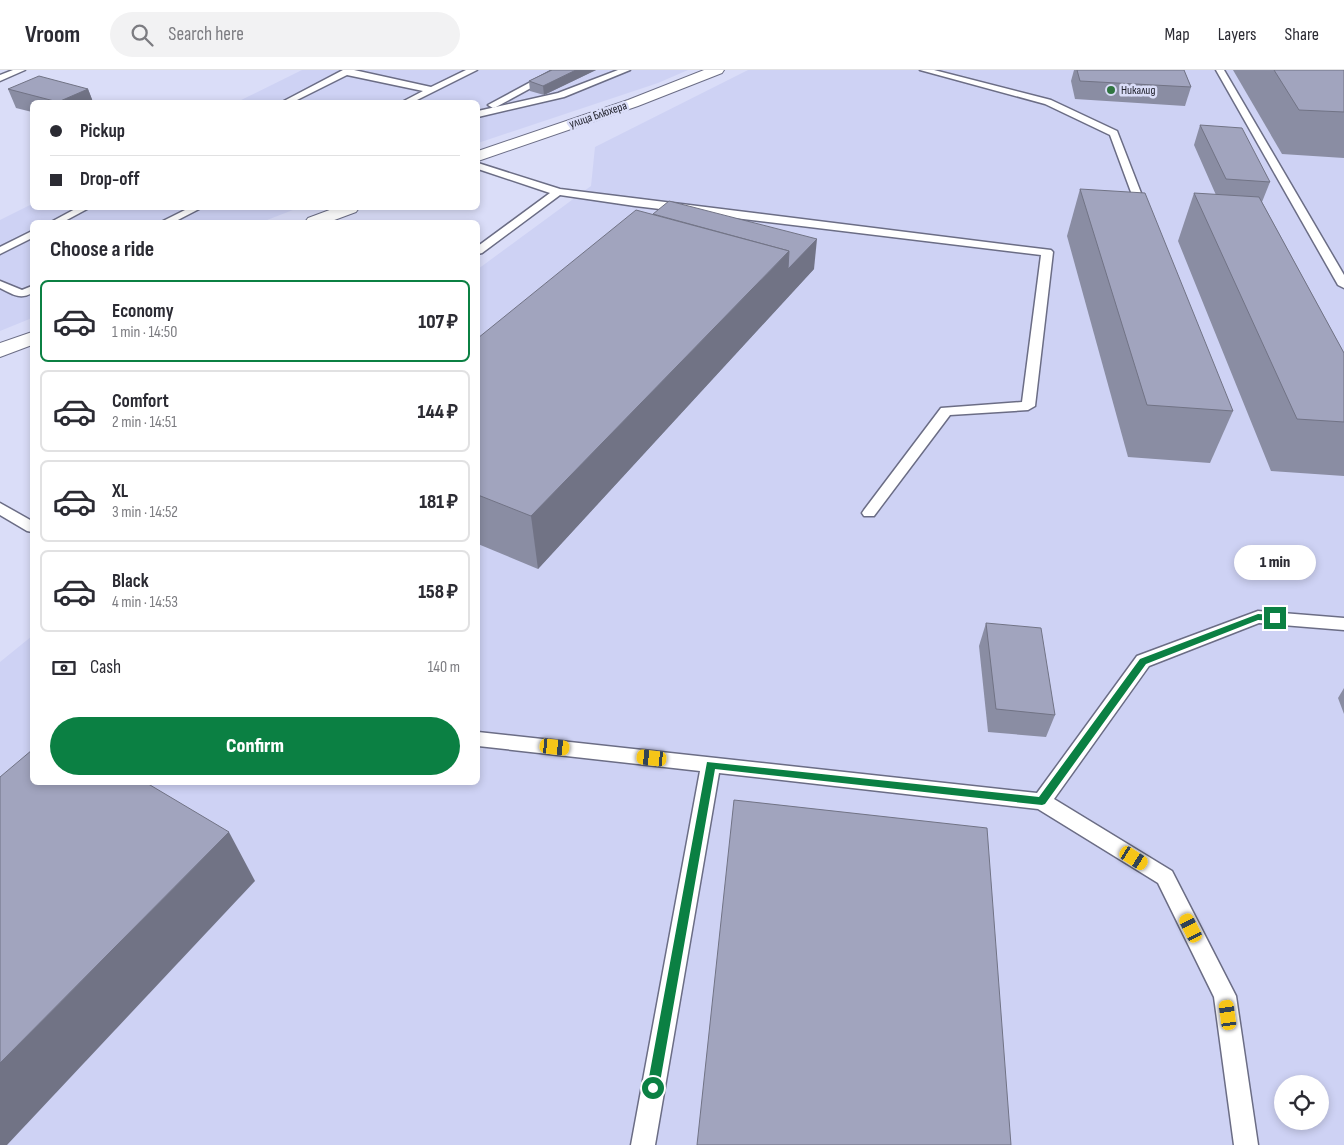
<!DOCTYPE html>
<meta charset="utf-8">
<style>
:root{--surface:#fff;--page:#f2f2f3;--text:#2b2b33;--muted:#7c7c81;--line:#e1e1e2;--accent:#0b8043}
body{margin:0;font-family:"Sofia Sans Condensed",sans-serif;background:var(--page);color:var(--text);height:100vh;display:flex;flex-direction:column;font-size:19px;white-space:nowrap}
*{box-sizing:border-box;margin:0}
p{font-size:16px;color:var(--muted)}
.icon{flex:none;width:28px;height:28px;fill:none;stroke:currentColor;stroke-width:2;stroke-linecap:round;stroke-linejoin:round}
.map{position:relative;flex:1;overflow:hidden}
.sheet{position:absolute;left:30px;top:150px;width:450px;height:565px;display:flex;flex-direction:column;background:var(--surface);border-radius:8px;box-shadow:0 2px 8px #0003}
.sheet>*{flex:none}
.guide{position:absolute;left:30px;top:30px;width:450px;height:110px;border-radius:8px;box-shadow:0 2px 8px #0003;display:grid;align-content:center;height:110px;padding:0 20px;background:var(--surface)}
.buttons{position:absolute;left:1274px;top:1005px;display:grid;gap:10px}
.buttons a{display:grid;place-items:center;width:55px;height:55px;border-radius:50%;background:var(--surface);box-shadow:0 2px 8px #0003;font-size:25px}
.end{position:absolute;width:22px;height:22px;margin:-11px;border:6px solid #0b8043;background:#fff;box-shadow:0 0 0 2px #fff}
.from{border-radius:50%}
.bubble{position:absolute;height:35px;border-radius:18px;background:var(--surface);box-shadow:0 2px 8px #0003;font-size:16px;font-weight:800;line-height:35px;text-align:center}
.car{position:absolute;width:15px;height:30px;margin:-15px -8px;border-radius:6px;box-shadow:0 0 4px 1px #0007;background:linear-gradient(#f5c518 24%,#345 0 40%,#f5c518 0 76%,#345 0 86%,#f5c518 0)}
.guide b{display:flex;align-items:center;gap:18px;height:48px;font-size:19px}
.guide b+b{border-top:1px solid var(--line)}
.guide i{width:12px;height:12px;background:var(--text)}
ul{padding:0;list-style:none}
li{display:flex;align-items:center;gap:15px;height:82px;margin:0 10px 8px;padding:0 10px;border:2px solid var(--line);border-radius:8px}
li div{flex:1}
li b{display:block;font-size:19px}
li em{font-style:normal;font-weight:800}
li.selected{border-color:var(--accent)}
li>.icon{width:45px;height:45px;stroke-width:1.5}
h2{padding:0 20px;font-size:22px;line-height:60px}
.pay{display:flex;align-items:center;gap:12px;height:55px;padding:0 20px;font-size:19px}
.pay p{margin-inline-start:auto}
.cta{display:flex;gap:10px;margin-top:auto;padding:10px 20px}
.cta a{flex:1;height:58px;border-radius:30px;background:var(--accent);color:#fff;font-size:20px;font-weight:800;line-height:58px;text-align:center}
header{display:flex;align-items:center;gap:30px;box-sizing:border-box;height:70px;padding:0 25px;background:var(--surface);border-bottom:1px solid var(--line)}
header strong{font-size:24px}
nav{display:flex;gap:28px;margin-inline-start:auto;font-size:18px}
.search{width:350px;height:45px;background:var(--page);display:flex;align-items:center;gap:12px;box-sizing:border-box;padding:0 18px;border-radius:28px;color:var(--muted);font-size:19px}
.map>svg:first-child{display:block}
.built{fill:#ced2f4;fill-rule:evenodd}
.lines{fill:none;stroke-linecap:round;stroke-linejoin:round}
.lane-casing{stroke:#6b6d85;stroke-width:3}
.street-casing{stroke:#6b6d85;stroke-width:2}
.lane{fill:#fff;fill-rule:evenodd}
.street{fill:#fff;fill-rule:evenodd}
.wall{fill:#8a8da3}
.shaded-wall{fill:#717385}
.building{fill:#a1a4be;stroke:#717385}
.route{fill:#0b8043}
.poi-dot{fill:#307540;stroke:#daddf8;stroke-width:2}
.labels{text-anchor:middle;dominant-baseline:central;stroke-width:5;stroke-linejoin:round;paint-order:stroke}
.far-poi-label{font-size:12px;fill:#20212b;stroke:#daddf8;text-anchor:start}
.far-street-label{font-size:12px;fill:#20212b;stroke:#daddf8}
</style>
<header>
<strong>Vroom</strong>
<div class="search"><svg class="icon" aria-label="search" viewBox="0 0 24 24"><circle cx="10" cy="10" r="6"/><path d="M15 15l6 6"/></svg>Search here</div>
<nav><a>Map</a><a>Layers</a><a>Share</a></nav>
</header>
<div class="map">
<svg width="1344" height="1075" viewBox="0 0 1344 1075">
<rect width="100%" height="100%" fill="#daddf8"/>
<!-- built -->
<g class="built">
<path d="M 302,0 L 688,0 L 658,13 L 478,73 L 478,32 L 237,32 Z"/>
<path d="M 748,0 L 1344,0 L 1344,1075 L 0,1075 L 0,592 L 32,566 L 32,712 L 478,712 L 478,199 L 591,116 L 595,77 ZM 1282,1014 L 1320,1014 L 1320,1051 L 1282,1051 Z"/>
<path d="M 32,134 L 32,138 L 298,138 L 262,152 L 32,152 L 32,248 L 0,261 L 0,150 Z"/>
</g>
<g class="lines">
<!-- lane casing -->
<g class="lane-casing">
<g id="lane">
<path d="M 13,0 L 25,0 L 0,11 L 0,5 Z"/>
<path d="M 343,0 L 354,0 L 431,17 L 466,0 L 477,0 L 413,32 L 402,32 L 423,21 L 347,5 L 293,32 L 282,32 Z"/>
<path d="M 553,0 L 564,0 L 496,37 L 493,38 L 488,35 Z"/>
<path d="M 618,0 L 630,0 L 564,27 L 478,47 L 478,41 L 558,23 Z"/>
<path d="M 920,0 L 934,0 L 1051,30 L 1117,61 L 1148,141 L 1143,144 L 1138,141 L 1110,65 L 1045,34 Z"/>
<path d="M 1216,0 L 1224,0 L 1344,205 L 1344,218 L 1338,215 Z"/>
<path d="M 478,93 L 560,119 L 1051,180 L 1053,182 L 1035,336 L 1028,340 L 950,345 L 874,446 L 864,446 L 862,443 L 864,440 L 941,338 L 1022,332 L 1041,185 L 635,136 L 560,125 L 482,183 L 478,184 L 478,176 L 550,123 L 478,99 Z"/>
<path d="M 77,138 L 89,138 L 63,152 L 51,152 Z"/>
<path d="M 189,138 L 201,138 L 174,152 L 161,152 Z"/>
<path d="M 32,161 L 32,168 L 0,184 L 0,177 Z"/>
<path d="M 0,211 L 22,220 L 32,216 L 32,223 C 20,230 12,224 0,218 Z"/>
<path d="M 0,433 L 32,451 L 32,462 L 27,461 L 0,445 Z"/>
<path d="M 1258,541 L 1344,548 L 1344,560 L 1259,553 L 1149,596 L 1054,729 L 1172,801 L 1236,926 L 1258,1075 L 1234,1075 L 1214,927 L 1158,813 L 1038,739 L 719,703 L 655,1075 L 631,1075 L 700,701 L 478,676 L 478,662 L 1037,723 L 1137,586 Z"/>
</g>
</g>
<!-- street casing -->
<g class="street-casing">
<g id="street">
<path d="M 704,0 L 724,0 L 722,3 L 638,36 L 478,91 L 478,81 L 628,30 Z"/>
<path d="M 335,138 L 359,138 L 356,142 L 329,152 L 305,152 L 308,148 Z"/>
<path d="M 32,262 L 32,275 L 0,287 L 0,273 Z"/>
</g>
</g>
<!-- lane -->
<use href="#lane" class="lane"/>
<!-- street -->
<use href="#street" class="street"/>
</g>
<!-- wall -->
<g class="wall">
<path d="M 552,0 L 596,0 L 544,25 L 530,21 L 529,11 Z"/>
<path d="M 1074,0 L 1184,0 L 1191,17 L 1185,36 L 1075,29 L 1071,11 Z"/>
<path d="M 1233,0 L 1344,0 L 1344,88 L 1282,84 Z"/>
<path d="M 8,19 L 88,19 L 93,32 L 32,32 L 32,42 L 16,38 Z"/>
<path d="M 1200,55 L 1270,112 L 1262,132 L 1344,283 L 1344,406 L 1271,401 L 1178,171 L 1194,123 L 1216,125 L 1194,75 Z"/>
<path d="M 1080,119 L 1233,341 L 1210,393 L 1128,387 L 1067,166 Z"/>
<path d="M 814,199 L 538,499 L 478,474 L 478,268 Z"/>
<path d="M 986,553 L 1055,645 L 1046,667 L 988,662 L 979,576 Z"/>
<path d="M 1344,618 L 1344,644 L 1338,628 Z"/>
</g>
<!-- shaded-wall -->
<g class="shaded-wall">
<path d="M 576,0 L 596,0 L 544,25 L 543,16 Z"/>
<path d="M 88,19 L 93,32 L 58,32 Z"/>
<path d="M 817,169 L 814,199 L 538,499 L 531,446 L 789,181 Z"/>
<path d="M 229,762 L 255,811 L 7,1075 L 0,1075 L 0,993 Z"/>
</g>
<!-- building -->
<g class="building">
<path d="M 552,0 L 576,0 L 543,16 L 529,11 Z"/>
<path d="M 1077,0 L 1184,0 L 1191,17 L 1080,11 Z"/>
<path d="M 1274,0 L 1344,0 L 1344,42 L 1299,40 Z"/>
<path d="M 39,6 L 88,19 L 58,32 L 8,19 Z"/>
<path d="M 1200,55 L 1242,58 L 1270,112 L 1226,109 Z"/>
<path d="M 1080,119 L 1145,123 L 1233,341 L 1147,335 Z"/>
<path d="M 1194,123 L 1259,127 L 1344,283 L 1344,352 L 1297,349 Z"/>
<path d="M 669,131 L 817,169 L 788,199 L 789,181 L 653,144 Z"/>
<path d="M 636,140 L 789,181 L 531,446 L 478,425 L 478,268 Z"/>
<path d="M 986,553 L 1041,558 L 1055,645 L 996,639 Z"/>
<path d="M 32,680 L 32,712 L 145,712 L 229,762 L 0,993 L 0,707 Z"/>
<path d="M 734,730 L 987,758 L 1011,1075 L 697,1075 Z"/>
</g>
<!-- route -->
<path class="route" d="M 1258,544 L 1275,545 L 1279,548 L 1275,551 L 1258,550 L 1146,594 L 1045,734 L 1042,735 L 715,699 L 659,1018 L 657,1022 L 653,1024 L 649,1022 L 647,1018 L 707,692 L 1039,727 L 1140,589 Z"/>
<!-- markers -->
<circle class="poi-dot" cx="1111" cy="20" r="5"/>
<g class="labels">
<!-- far-poi labels -->
<g class="far-poi-label">
<text x="1121" y="20">Никалид</text>
</g>
<!-- far-street labels -->
<g class="far-street-label">
<text transform="translate(598 45) rotate(-19)">улица Блюхера</text>
</g>
</g>
</svg>
<div class="buttons">
<a><svg class="icon" aria-label="locate" viewBox="0 0 24 24"><circle cx="12" cy="12" r="6"/><path d="M12 2v4M12 18v4M2 12h4M18 12h4"/></svg></a>
</div>
<i class="end from" style="left:653px;top:1018px"></i>
<i class="end" style="left:1275px;top:548px"></i>
<div class="bubble" style="left:1234px;top:475px;width:82px">1 min</div>
<i class="car" style="left:555px;top:677px;rotate:96deg"></i>
<i class="car" style="left:652px;top:688px;rotate:276deg"></i>
<i class="car" style="left:1134px;top:788px;rotate:122deg"></i>
<i class="car" style="left:1191px;top:858px;rotate:333deg"></i>
<i class="car" style="left:1228px;top:945px;rotate:352deg"></i>
<div class="guide">
<b><i class="from"></i>Pickup</b>
<b><i></i>Drop-off</b>
</div>
<section class="sheet">
<h2>Choose a ride</h2>
<ul>
<li class="selected"><svg class="icon" aria-label="car" viewBox="0 0 24 24"><path d="M5 17H2v-5l4-1 3-4h7l3 4 3 1v5h-3M9 17h6M6 11h13"/><circle cx="7" cy="17" r="2"/><circle cx="17" cy="17" r="2"/></svg><div><b>Economy</b><p>1 min · 14:50</p></div><em>107 ₽</em></li>
<li><svg class="icon" aria-label="car" viewBox="0 0 24 24"><path d="M5 17H2v-5l4-1 3-4h7l3 4 3 1v5h-3M9 17h6M6 11h13"/><circle cx="7" cy="17" r="2"/><circle cx="17" cy="17" r="2"/></svg><div><b>Comfort</b><p>2 min · 14:51</p></div><em>144 ₽</em></li>
<li><svg class="icon" aria-label="car" viewBox="0 0 24 24"><path d="M5 17H2v-5l4-1 3-4h7l3 4 3 1v5h-3M9 17h6M6 11h13"/><circle cx="7" cy="17" r="2"/><circle cx="17" cy="17" r="2"/></svg><div><b>XL</b><p>3 min · 14:52</p></div><em>181 ₽</em></li>
<li><svg class="icon" aria-label="car" viewBox="0 0 24 24"><path d="M5 17H2v-5l4-1 3-4h7l3 4 3 1v5h-3M9 17h6M6 11h13"/><circle cx="7" cy="17" r="2"/><circle cx="17" cy="17" r="2"/></svg><div><b>Black</b><p>4 min · 14:53</p></div><em>158 ₽</em></li>
</ul>
<div class="pay"><svg class="icon" aria-label="cash" viewBox="0 0 24 24"><path d="M3 7h18v10H3z"/><circle cx="12" cy="12" r="2"/></svg>Cash<p>140 m</p></div>
<div class="cta"><a>Confirm</a></div>
</section>
</div>
